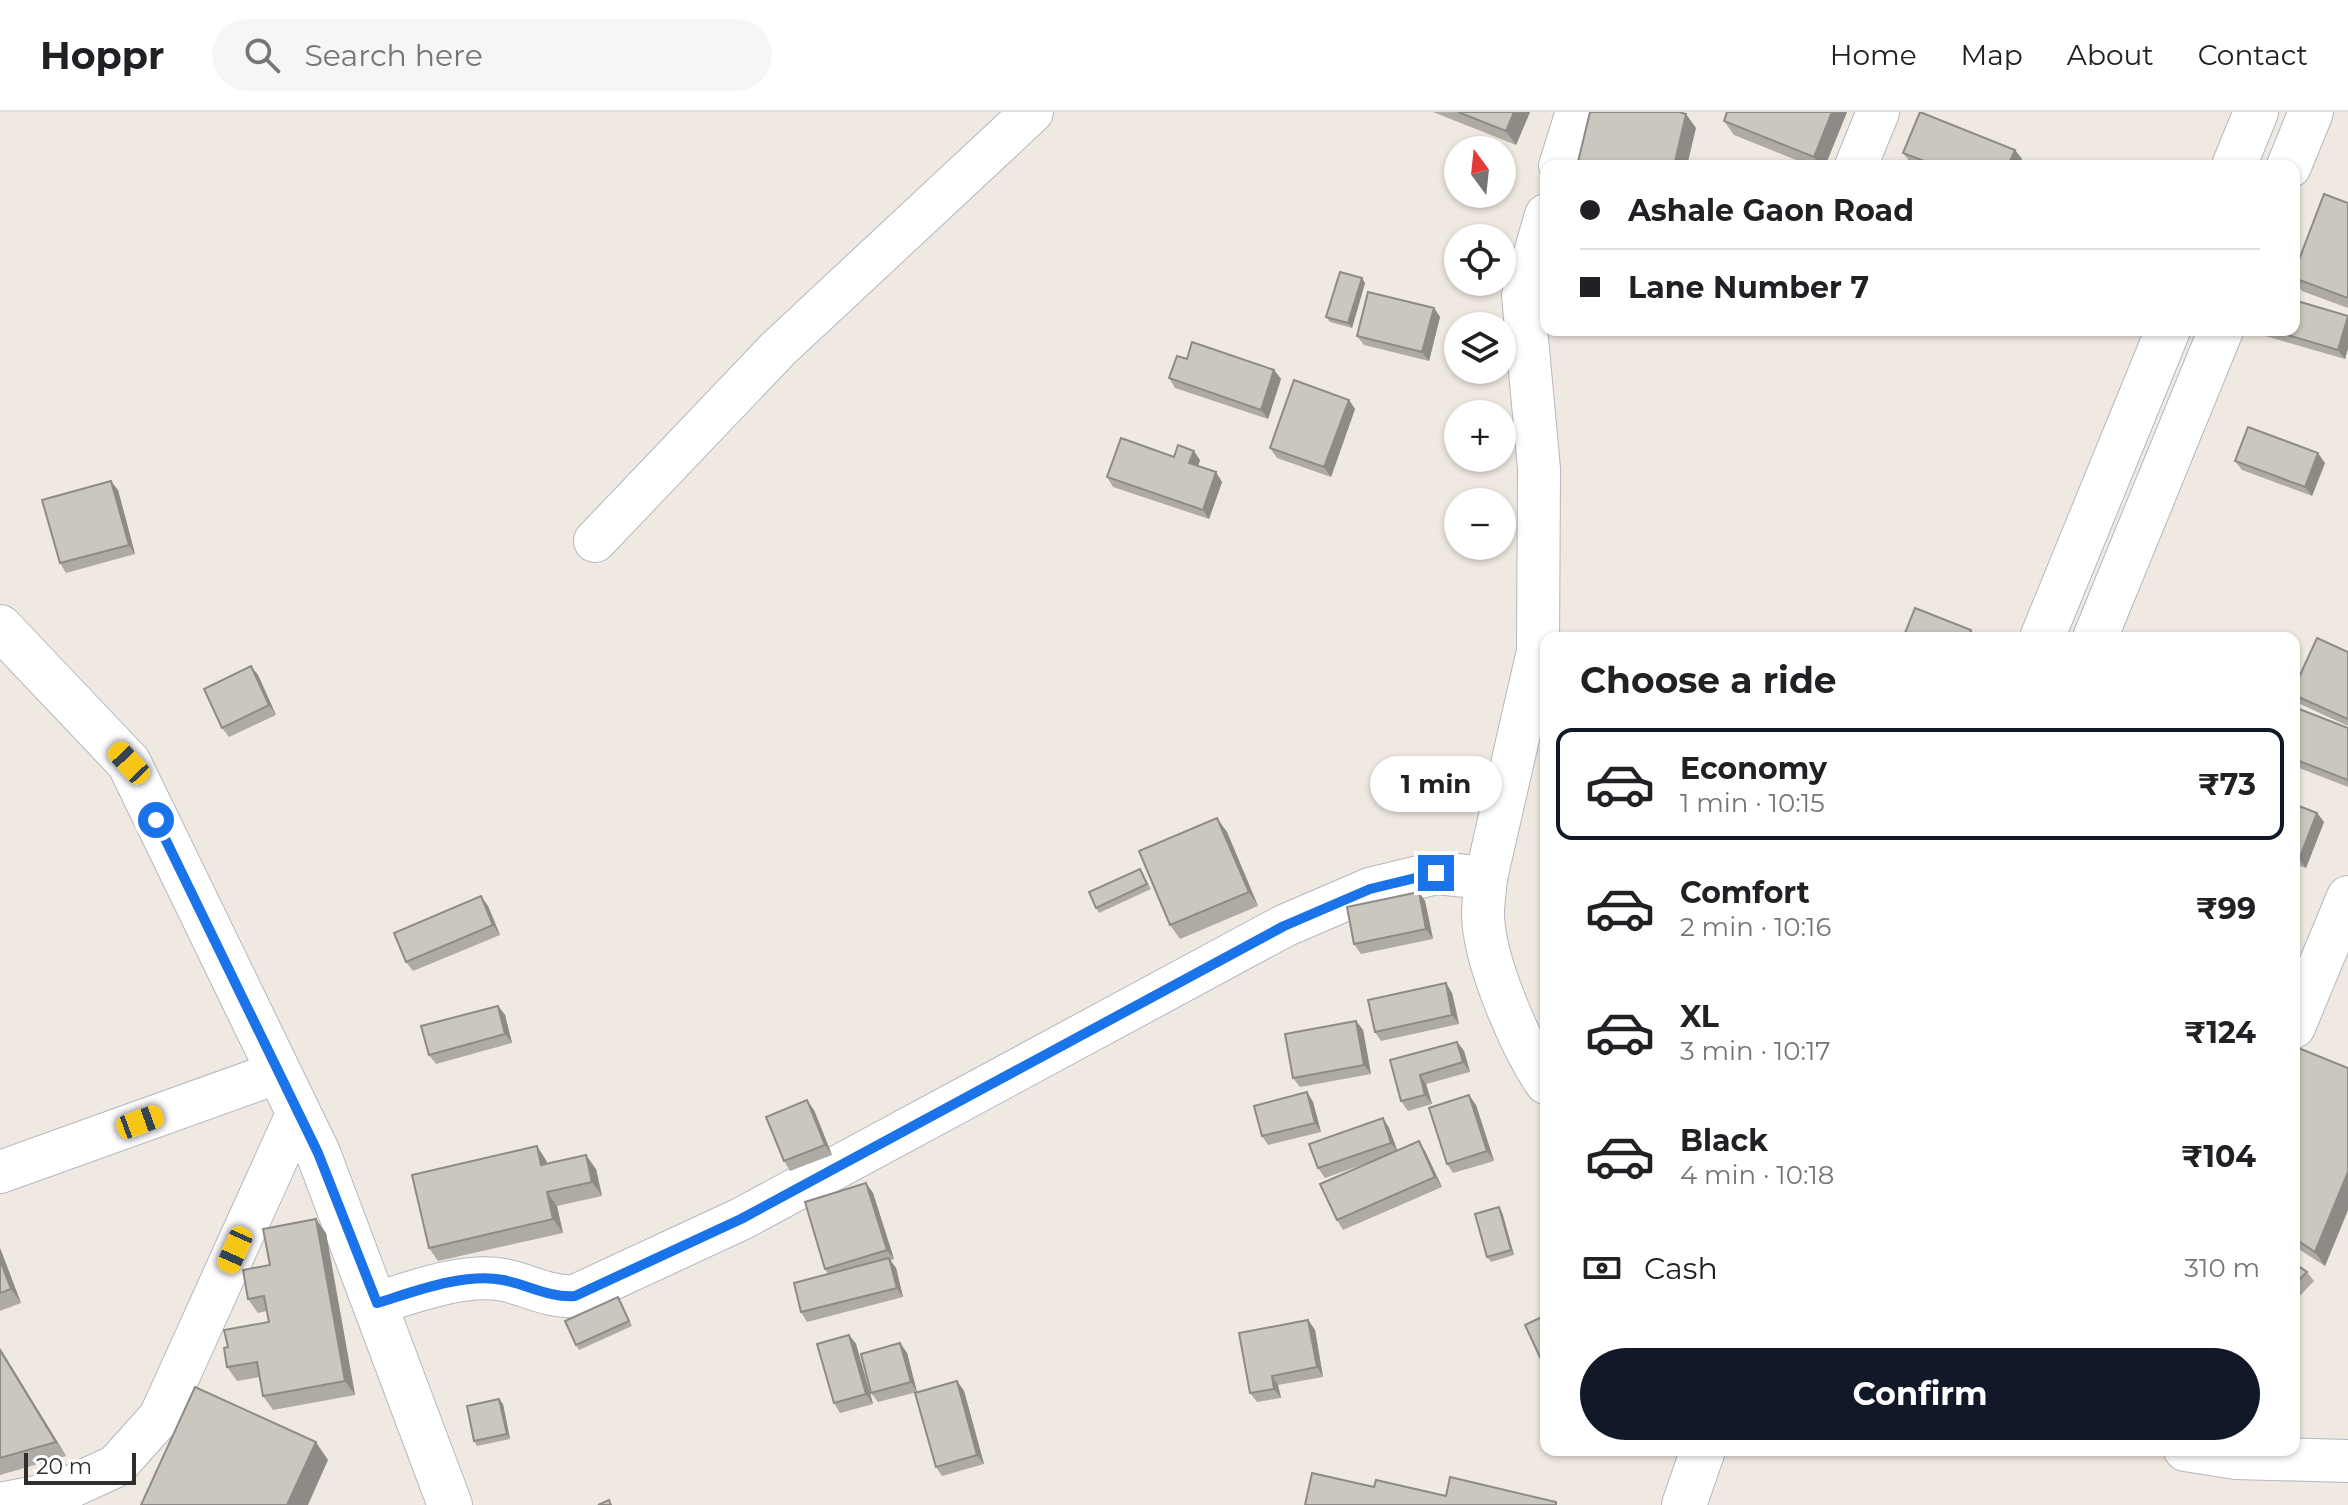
<!DOCTYPE html>
<meta charset="utf-8">
<style>
:root{--surface:#fff;--page:#f6f6f6;--text:#202124;--muted:#757577;--line:#e0e0e0;--accent:#111827}
body{margin:0;font-family:Montserrat,sans-serif;background:var(--page);color:var(--text);height:100vh;display:flex;flex-direction:column;font-size:30px;white-space:nowrap}
*{box-sizing:border-box;margin:0}
p{font-size:26px;color:var(--muted)}
.icon{flex:none;width:44px;height:44px;fill:none;stroke:currentColor;stroke-width:2;stroke-linecap:round;stroke-linejoin:round}
.map{position:relative;flex:1;overflow:hidden}
.panel{position:absolute;left:1540px;top:520px;width:760px;height:824px;display:flex;flex-direction:column;background:var(--surface);border-radius:16px;box-shadow:0 2px 6px #0004}
.panel>*{flex:none}
.hud{position:absolute;left:1540px;top:48px;width:760px;height:176px;border-radius:16px;box-shadow:0 2px 6px #0004;display:grid;align-content:center;height:176px;padding:0 40px;background:var(--surface)}
.needle{width:52px;rotate:345deg}
.buttons{position:absolute;left:1444px;top:24px;display:grid;gap:16px}
.buttons a{display:grid;place-items:center;width:72px;height:72px;border-radius:50%;background:var(--surface);box-shadow:0 2px 6px #0004;font-size:40px}
.scale{position:absolute;left:24px;bottom:20px;width:112px;box-sizing:border-box;padding-left:8px;border:4px solid #2e2e2e;border-top:0;font-size:22px;line-height:28px;white-space:nowrap;color:#2e2e2e;-webkit-text-stroke:6px #fff;paint-order:stroke}
.end{position:absolute;width:36px;height:36px;margin:-18px;border:10px solid #1a73e8;background:#fff;box-shadow:0 0 0 4px #fff}
.from{border-radius:50%}
.bubble{position:absolute;height:56px;border-radius:28px;background:var(--surface);box-shadow:0 2px 6px #0004;font-size:26px;font-weight:700;line-height:56px;text-align:center}
.car{position:absolute;width:24px;height:48px;margin:-24px -12px;border-radius:10px;box-shadow:0 0 6px 2px #0007;background:linear-gradient(#f5c518 24%,#345 0 40%,#f5c518 0 76%,#345 0 86%,#f5c518 0)}
.hud b{display:flex;align-items:center;gap:28px;height:76px;font-size:30px}
.hud b+b{border-top:2px solid var(--line)}
.hud i{width:20px;height:20px;background:var(--text)}
ul{padding:0;list-style:none}
li{display:flex;align-items:center;gap:24px;height:112px;margin:0 16px 12px;padding:0 24px;border:4px solid transparent;border-radius:16px}
li div{flex:1}
li b{display:block;font-size:30px}
li em{font-style:normal;font-weight:700}
li.selected{border-color:var(--accent)}
li>.icon{width:72px;height:72px;stroke-width:1.5}
h2{padding:0 40px;font-size:36px;line-height:96px}
.pay{display:flex;align-items:center;gap:20px;height:88px;padding:0 40px;font-size:30px}
.pay p{margin-inline-start:auto}
.primary-button{display:flex;gap:16px;margin-top:auto;padding:16px 40px}
.primary-button a{flex:1;height:92px;border-radius:48px;background:var(--accent);color:#fff;font-size:32px;font-weight:700;line-height:92px;text-align:center}
header{display:flex;align-items:center;gap:48px;box-sizing:border-box;height:112px;padding:0 40px;background:var(--surface);border-bottom:2px solid var(--line)}
header strong{font-size:38px}
nav{display:flex;gap:44px;margin-inline-start:auto;font-size:28px}
.search{width:560px;height:72px;background:var(--page);display:flex;align-items:center;gap:20px;box-sizing:border-box;padding:0 28px;border-radius:44px;color:var(--muted);font-size:30px}
.map>svg:first-child{display:block}
.lines{fill:none;stroke-linecap:round;stroke-linejoin:round}
.minor-casing{stroke:#b4b7c1;stroke-width:44}
.tertiary-casing{stroke:#b4b7c1;stroke-width:46}
.minor{stroke:#fff;stroke-width:42}
.tertiary{stroke:#fff;stroke-width:44}
.wall{fill:#afaba4}
.shaded-wall{fill:#8e8b86}
.building{fill:#cbc7bf;stroke:#8e8b86;stroke-width:2}
.route{stroke:#1a73e8;stroke-width:10}
</style>
<header>
<strong>Hoppr</strong>
<div class="search"><svg class="icon" aria-label="search" viewBox="0 0 24 24"><circle cx="10" cy="10" r="6"/><path d="M15 15l6 6"/></svg>Search here</div>
<nav><a>Home</a><a>Map</a><a>About</a><a>Contact</a></nav>
</header>
<div class="map">
<svg width="2348" height="1393" viewBox="0 0 2348 1393">
<rect width="100%" height="100%" fill="#efe9e1"/>
<g class="lines">
<!-- minor casing -->
<g class="minor-casing">
<g id="minor">
<path d="M 1560,54 L 1577,0"/>
<path d="M 1856,54 L 1878,0"/>
<path d="M 1546,103 L 1523,183 L 1539,357 L 1538,539 L 1486,766 C 1485,778 1483,791 1483,803 C 1484,849 1520,933 1546,971"/>
<path d="M 595,429 L 778,237 L 1032,0"/>
<path d="M 2294,915 L 2348,785"/>
<path d="M 0,1060 L 279,960"/>
<path d="M 377,1191 C 413,1180 466,1160 504,1168 C 529,1173 549,1186 575,1184 L 741,1107 L 1284,814 L 1370,777 L 1436,761 L 1486,766"/>
<path d="M 2185,1338 L 2236,1346 L 2348,1349"/>
<path d="M 0,1392 L 57,1381 L 116,1354 L 160,1305 L 298,1000"/>
</g>
</g>
<!-- tertiary casing -->
<g class="tertiary-casing">
<g id="tertiary">
<path d="M 2234,54 L 2256,0"/>
<path d="M 2289,54 L 2311,0"/>
<path d="M 0,515 L 129,651 L 318,1041 L 450,1393"/>
<path d="M 2042,526 L 2168,218"/>
<path d="M 2095,526 L 2221,218"/>
<path d="M 1684,1393 L 1703,1338"/>
</g>
</g>
<!-- minor -->
<use href="#minor" class="minor"/>
<!-- tertiary -->
<use href="#tertiary" class="tertiary"/>
</g>
<!-- wall -->
<g class="wall">
<path d="M 1433,0 L 1530,0 L 1516,33 Z"/>
<path d="M 1727,0 L 1847,0 L 1825,54 L 1811,54 L 1734,23 L 1724,9 Z"/>
<path d="M 2015,38 L 2022,47 L 2019,54 L 1920,54 L 1910,50 L 1903,41 Z"/>
<path d="M 2348,91 L 2348,196 L 2302,179 L 2294,168 L 2294,161 Z"/>
<path d="M 1362,166 L 1365,171 L 1352,216 L 1330,210 L 1326,205 Z"/>
<path d="M 1434,196 L 1440,205 L 1429,249 L 1364,233 L 1357,224 Z"/>
<path d="M 2348,204 L 2348,236 L 2345,247 L 2262,223 L 2258,218 L 2294,218 Z"/>
<path d="M 1187,247 L 1274,258 L 1281,267 L 1268,307 L 1175,276 L 1169,266 Z"/>
<path d="M 1349,288 L 1355,297 L 1331,365 L 1277,346 L 1270,336 Z"/>
<path d="M 1200,348 L 1198,354 L 1222,370 L 1209,407 L 1113,375 L 1107,365 Z"/>
<path d="M 2235,349 L 2325,351 L 2312,384 L 2242,358 Z"/>
<path d="M 118,378 L 135,442 L 66,461 L 60,451 Z"/>
<path d="M 2348,540 L 2348,614 L 2298,591 L 2294,585 L 2294,576 Z"/>
<path d="M 258,563 L 276,603 L 229,625 L 222,616 Z"/>
<path d="M 2294,595 L 2348,616 L 2348,675 L 2294,654 Z"/>
<path d="M 2294,692 L 2317,701 L 2324,710 L 2306,756 L 2294,752 Z"/>
<path d="M 1227,720 L 1258,794 L 1180,827 L 1170,813 Z"/>
<path d="M 1140,757 L 1151,777 L 1099,801 L 1096,796 Z"/>
<path d="M 1419,780 L 1425,789 L 1433,827 L 1361,842 L 1354,832 Z"/>
<path d="M 488,794 L 500,823 L 413,859 L 406,850 Z"/>
<path d="M 1446,871 L 1452,881 L 1459,912 L 1381,929 L 1375,920 Z"/>
<path d="M 498,894 L 505,903 L 512,931 L 436,952 L 429,943 Z"/>
<path d="M 1356,909 L 1363,918 L 1371,962 L 1300,975 L 1293,966 Z"/>
<path d="M 1457,930 L 1464,939 L 1470,960 L 1426,972 L 1432,992 L 1408,999 L 1401,989 L 1390,948 Z"/>
<path d="M 2294,939 L 2348,956 L 2348,1098 L 2325,1154 L 2294,1134 Z"/>
<path d="M 1307,980 L 1313,990 L 1321,1020 L 1268,1033 L 1262,1024 Z"/>
<path d="M 1476,993 L 1494,1049 L 1453,1061 L 1447,1052 Z"/>
<path d="M 814,998 L 832,1043 L 790,1059 L 784,1049 Z"/>
<path d="M 1383,1006 L 1389,1016 L 1397,1039 L 1425,1039 L 1442,1075 L 1343,1118 L 1337,1108 L 1375,1048 L 1325,1066 L 1318,1056 Z"/>
<path d="M 546,1048 L 547,1052 L 596,1057 L 602,1084 L 557,1094 L 563,1121 L 438,1149 L 429,1136 Z"/>
<path d="M 866,1071 L 873,1081 L 894,1147 L 890,1149 L 896,1156 L 903,1185 L 807,1210 L 801,1200 L 828,1162 L 825,1157 Z"/>
<path d="M 1502,1100 L 1514,1143 L 1491,1150 L 1487,1145 Z"/>
<path d="M 326,1121 L 355,1283 L 273,1298 L 263,1284 L 260,1265 L 237,1269 L 227,1255 L 228,1235 L 269,1210 L 267,1199 L 258,1201 L 248,1187 L 270,1153 Z"/>
<path d="M 0,1136 L 21,1191 L 0,1199 Z"/>
<path d="M 2294,1151 L 2307,1160 L 2314,1169 L 2294,1190 Z"/>
<path d="M 618,1185 L 632,1214 L 579,1238 L 576,1233 Z"/>
<path d="M 1308,1208 L 1315,1218 L 1323,1265 L 1278,1273 L 1281,1286 L 1257,1290 L 1250,1281 Z"/>
<path d="M 849,1223 L 856,1232 L 873,1292 L 840,1301 L 834,1291 Z"/>
<path d="M 900,1231 L 907,1241 L 917,1280 L 878,1290 L 871,1281 Z"/>
<path d="M 0,1236 L 66,1344 L 0,1363 Z"/>
<path d="M 957,1269 L 964,1279 L 984,1352 L 942,1364 L 936,1355 Z"/>
<path d="M 499,1287 L 503,1292 L 510,1327 L 477,1334 L 474,1329 Z"/>
</g>
<!-- shaded-wall -->
<g class="shaded-wall">
<path d="M 1514,0 L 1530,0 L 1516,33 L 1506,19 Z"/>
<path d="M 1832,0 L 1847,0 L 1825,54 L 1820,54 L 1814,45 Z"/>
<path d="M 1686,2 L 1696,16 L 1687,54 L 1674,54 Z"/>
<path d="M 2015,38 L 2022,47 L 2019,54 L 2008,54 Z"/>
<path d="M 1362,166 L 1365,171 L 1352,216 L 1348,211 Z"/>
<path d="M 1434,196 L 1440,205 L 1429,249 L 1422,240 Z"/>
<path d="M 2348,205 L 2348,236 L 2345,247 L 2338,238 Z"/>
<path d="M 1274,258 L 1281,267 L 1268,307 L 1261,298 Z"/>
<path d="M 1349,288 L 1355,297 L 1331,365 L 1324,355 Z"/>
<path d="M 1194,339 L 1200,348 L 1196,361 L 1189,351 Z"/>
<path d="M 2318,341 L 2325,351 L 2312,384 L 2305,375 Z"/>
<path d="M 1216,360 L 1222,370 L 1209,407 L 1203,398 Z"/>
<path d="M 111,369 L 118,378 L 135,442 L 129,433 Z"/>
<path d="M 1971,518 L 1977,526 L 1968,526 Z"/>
<path d="M 251,554 L 258,563 L 276,603 L 269,593 Z"/>
<path d="M 2317,701 L 2324,710 L 2306,756 L 2299,747 Z"/>
<path d="M 1217,706 L 1227,720 L 1258,794 L 1249,780 Z"/>
<path d="M 1419,780 L 1425,789 L 1433,827 L 1426,817 Z"/>
<path d="M 481,784 L 488,794 L 500,823 L 493,813 Z"/>
<path d="M 1446,871 L 1452,881 L 1459,912 L 1452,903 Z"/>
<path d="M 498,894 L 505,903 L 512,931 L 505,922 Z"/>
<path d="M 1356,909 L 1363,918 L 1371,962 L 1364,953 Z"/>
<path d="M 1457,930 L 1464,939 L 1470,960 L 1463,950 Z"/>
<path d="M 1420,963 L 1426,972 L 1432,992 L 1425,983 Z"/>
<path d="M 1307,980 L 1313,990 L 1321,1020 L 1315,1011 Z"/>
<path d="M 1469,983 L 1476,993 L 1494,1049 L 1487,1039 Z"/>
<path d="M 807,988 L 814,998 L 832,1043 L 825,1033 Z"/>
<path d="M 1383,1006 L 1389,1016 L 1398,1040 L 1391,1031 Z"/>
<path d="M 1419,1029 L 1425,1039 L 1442,1075 L 1435,1065 Z"/>
<path d="M 537,1034 L 546,1048 L 551,1067 L 541,1053 Z"/>
<path d="M 586,1043 L 596,1057 L 602,1084 L 592,1070 Z"/>
<path d="M 2348,1060 L 2348,1098 L 2325,1154 L 2315,1140 Z"/>
<path d="M 866,1071 L 873,1081 L 894,1147 L 887,1138 Z"/>
<path d="M 547,1080 L 557,1094 L 563,1121 L 553,1107 Z"/>
<path d="M 1499,1095 L 1502,1100 L 1514,1143 L 1511,1138 Z"/>
<path d="M 316,1107 L 326,1121 L 355,1283 L 345,1269 Z"/>
<path d="M 0,1136 L 21,1191 L 11,1177 L 0,1148 Z"/>
<path d="M 889,1146 L 896,1156 L 903,1185 L 897,1176 Z"/>
<path d="M 1308,1208 L 1315,1218 L 1323,1265 L 1317,1255 Z"/>
<path d="M 849,1223 L 856,1232 L 873,1292 L 866,1282 Z"/>
<path d="M 900,1231 L 907,1241 L 917,1280 L 911,1270 Z"/>
<path d="M 0,1236 L 66,1344 L 56,1330 Z"/>
<path d="M 1272,1264 L 1278,1273 L 1281,1286 L 1274,1277 Z"/>
<path d="M 957,1269 L 964,1279 L 984,1352 L 977,1343 Z"/>
<path d="M 499,1287 L 503,1292 L 510,1327 L 507,1322 Z"/>
<path d="M 316,1330 L 328,1348 L 308,1393 L 287,1393 Z"/>
</g>
<!-- building -->
<g class="building">
<path d="M 1458,0 L 1514,0 L 1506,19 Z"/>
<path d="M 1590,0 L 1679,0 L 1686,2 L 1674,54 L 1577,54 Z"/>
<path d="M 1727,0 L 1832,0 L 1814,45 L 1724,9 Z"/>
<path d="M 1920,0 L 2015,38 L 2008,54 L 1937,54 L 1903,41 Z"/>
<path d="M 2324,82 L 2348,91 L 2348,186 L 2294,166 L 2294,161 Z"/>
<path d="M 1340,160 L 1362,166 L 1348,211 L 1326,205 Z"/>
<path d="M 1368,180 L 1434,196 L 1422,240 L 1357,224 Z"/>
<path d="M 2294,188 L 2348,204 L 2338,238 L 2271,218 L 2294,218 Z"/>
<path d="M 1192,230 L 1274,258 L 1261,298 L 1169,266 L 1177,244 L 1187,247 Z"/>
<path d="M 1294,268 L 1349,288 L 1324,355 L 1270,336 Z"/>
<path d="M 2248,315 L 2318,341 L 2305,375 L 2235,349 Z"/>
<path d="M 1121,326 L 1174,345 L 1178,333 L 1194,339 L 1189,351 L 1216,360 L 1203,398 L 1107,365 Z"/>
<path d="M 111,369 L 129,433 L 60,451 L 42,388 Z"/>
<path d="M 1915,496 L 1971,518 L 1968,526 L 1903,526 Z"/>
<path d="M 2317,526 L 2348,540 L 2348,607 L 2294,583 L 2294,576 Z"/>
<path d="M 251,554 L 269,593 L 222,616 L 204,577 Z"/>
<path d="M 2294,595 L 2348,616 L 2348,668 L 2294,647 Z"/>
<path d="M 2294,692 L 2317,701 L 2299,747 L 2294,745 Z"/>
<path d="M 1217,706 L 1249,780 L 1170,813 L 1139,739 Z"/>
<path d="M 1140,757 L 1147,772 L 1096,796 L 1089,780 Z"/>
<path d="M 1419,780 L 1426,817 L 1354,832 L 1347,795 Z"/>
<path d="M 481,784 L 493,813 L 406,850 L 394,821 Z"/>
<path d="M 1446,871 L 1452,903 L 1375,920 L 1368,888 Z"/>
<path d="M 498,894 L 505,922 L 429,943 L 421,914 Z"/>
<path d="M 1356,909 L 1364,953 L 1293,966 L 1285,922 Z"/>
<path d="M 1457,930 L 1463,950 L 1420,963 L 1425,983 L 1401,989 L 1390,948 Z"/>
<path d="M 2296,935 L 2348,956 L 2348,1060 L 2315,1140 L 2294,1126 L 2294,939 Z"/>
<path d="M 1307,980 L 1315,1011 L 1262,1024 L 1254,994 Z"/>
<path d="M 1469,983 L 1487,1039 L 1447,1052 L 1429,996 Z"/>
<path d="M 807,988 L 825,1033 L 784,1049 L 766,1005 Z"/>
<path d="M 1383,1006 L 1391,1031 L 1318,1056 L 1309,1032 Z"/>
<path d="M 1419,1029 L 1435,1065 L 1337,1108 L 1320,1072 Z"/>
<path d="M 537,1034 L 541,1053 L 586,1043 L 592,1070 L 547,1080 L 553,1107 L 429,1136 L 412,1063 Z"/>
<path d="M 866,1071 L 887,1138 L 825,1157 L 805,1090 Z"/>
<path d="M 1499,1095 L 1511,1138 L 1487,1145 L 1475,1102 Z"/>
<path d="M 316,1107 L 345,1269 L 263,1284 L 257,1250 L 227,1255 L 224,1236 L 228,1235 L 224,1218 L 269,1210 L 264,1184 L 248,1187 L 243,1158 L 270,1153 L 263,1117 Z"/>
<path d="M 889,1146 L 897,1176 L 801,1200 L 794,1171 Z"/>
<path d="M 0,1148 L 11,1177 L 0,1181 Z"/>
<path d="M 2294,1151 L 2307,1160 L 2294,1173 Z"/>
<path d="M 618,1185 L 629,1209 L 576,1233 L 565,1209 Z"/>
<path d="M 1546,1203 L 1546,1256 L 1545,1256 L 1525,1213 Z"/>
<path d="M 1308,1208 L 1317,1255 L 1272,1264 L 1274,1277 L 1250,1281 L 1239,1221 Z"/>
<path d="M 849,1223 L 866,1282 L 834,1291 L 817,1232 Z"/>
<path d="M 900,1231 L 911,1270 L 871,1281 L 861,1242 Z"/>
<path d="M 0,1238 L 56,1330 L 0,1346 Z"/>
<path d="M 957,1269 L 977,1343 L 936,1355 L 915,1281 Z"/>
<path d="M 195,1275 L 316,1330 L 287,1393 L 141,1393 Z"/>
<path d="M 499,1287 L 507,1322 L 474,1329 L 467,1294 Z"/>
<path d="M 1312,1361 L 1374,1375 L 1376,1368 L 1446,1384 L 1450,1365 L 1556,1390 L 1556,1393 L 1305,1393 Z"/>
<path d="M 609,1388 L 611,1393 L 598,1393 Z"/>
</g>
<g class="lines">
<!-- route -->
<path class="route" d="M 156,708 L 318,1041 L 377,1191 C 413,1180 465,1160 503,1168 C 529,1173 549,1186 575,1184 L 741,1107 L 1284,814 L 1370,777 L 1436,761"/>
</g>
</svg>
<div class="buttons">
<a><svg class="needle" viewBox="-14 -14 28 28"><path d="M0-13l5 13h-10z" fill="#e53935"/><path d="M0 13l5-13h-10z" fill="#757577"/></svg></a>
<a><svg class="icon" aria-label="locate" viewBox="0 0 24 24"><circle cx="12" cy="12" r="6"/><path d="M12 2v4M12 18v4M2 12h4M18 12h4"/></svg></a>
<a><svg class="icon" aria-label="layers" viewBox="0 0 24 24"><path d="M12 4l9 5-9 5-9-5zM3 14l9 5 9-5"/></svg></a>
<a>+</a>
<a>−</a>
</div>
<div class="scale">20 m</div>
<i class="end from" style="left:156px;top:708px"></i>
<i class="end" style="left:1436px;top:761px"></i>
<div class="bubble" style="left:1370px;top:644px;width:132px">1 min</div>
<i class="car" style="left:129px;top:651px;rotate:317deg"></i>
<i class="car" style="left:140px;top:1010px;rotate:70deg"></i>
<i class="car" style="left:235px;top:1138px;rotate:204deg"></i>
<div class="hud">
<b><i class="from"></i>Ashale Gaon Road</b>
<b><i></i>Lane Number 7</b>
</div>
<section class="panel">
<h2>Choose a ride</h2>
<ul>
<li class="selected"><svg class="icon" aria-label="car" viewBox="0 0 24 24"><path d="M5 17H2v-5l4-1 3-4h7l3 4 3 1v5h-3M9 17h6M6 11h13"/><circle cx="7" cy="17" r="2"/><circle cx="17" cy="17" r="2"/></svg><div><b>Economy</b><p>1 min · 10:15</p></div><em>₹73</em></li>
<li><svg class="icon" aria-label="car" viewBox="0 0 24 24"><path d="M5 17H2v-5l4-1 3-4h7l3 4 3 1v5h-3M9 17h6M6 11h13"/><circle cx="7" cy="17" r="2"/><circle cx="17" cy="17" r="2"/></svg><div><b>Comfort</b><p>2 min · 10:16</p></div><em>₹99</em></li>
<li><svg class="icon" aria-label="car" viewBox="0 0 24 24"><path d="M5 17H2v-5l4-1 3-4h7l3 4 3 1v5h-3M9 17h6M6 11h13"/><circle cx="7" cy="17" r="2"/><circle cx="17" cy="17" r="2"/></svg><div><b>XL</b><p>3 min · 10:17</p></div><em>₹124</em></li>
<li><svg class="icon" aria-label="car" viewBox="0 0 24 24"><path d="M5 17H2v-5l4-1 3-4h7l3 4 3 1v5h-3M9 17h6M6 11h13"/><circle cx="7" cy="17" r="2"/><circle cx="17" cy="17" r="2"/></svg><div><b>Black</b><p>4 min · 10:18</p></div><em>₹104</em></li>
</ul>
<div class="pay"><svg class="icon" aria-label="cash" viewBox="0 0 24 24"><path d="M3 7h18v10H3z"/><circle cx="12" cy="12" r="2"/></svg>Cash<p>310 m</p></div>
<div class="primary-button"><a>Confirm</a></div>
</section>
</div>
